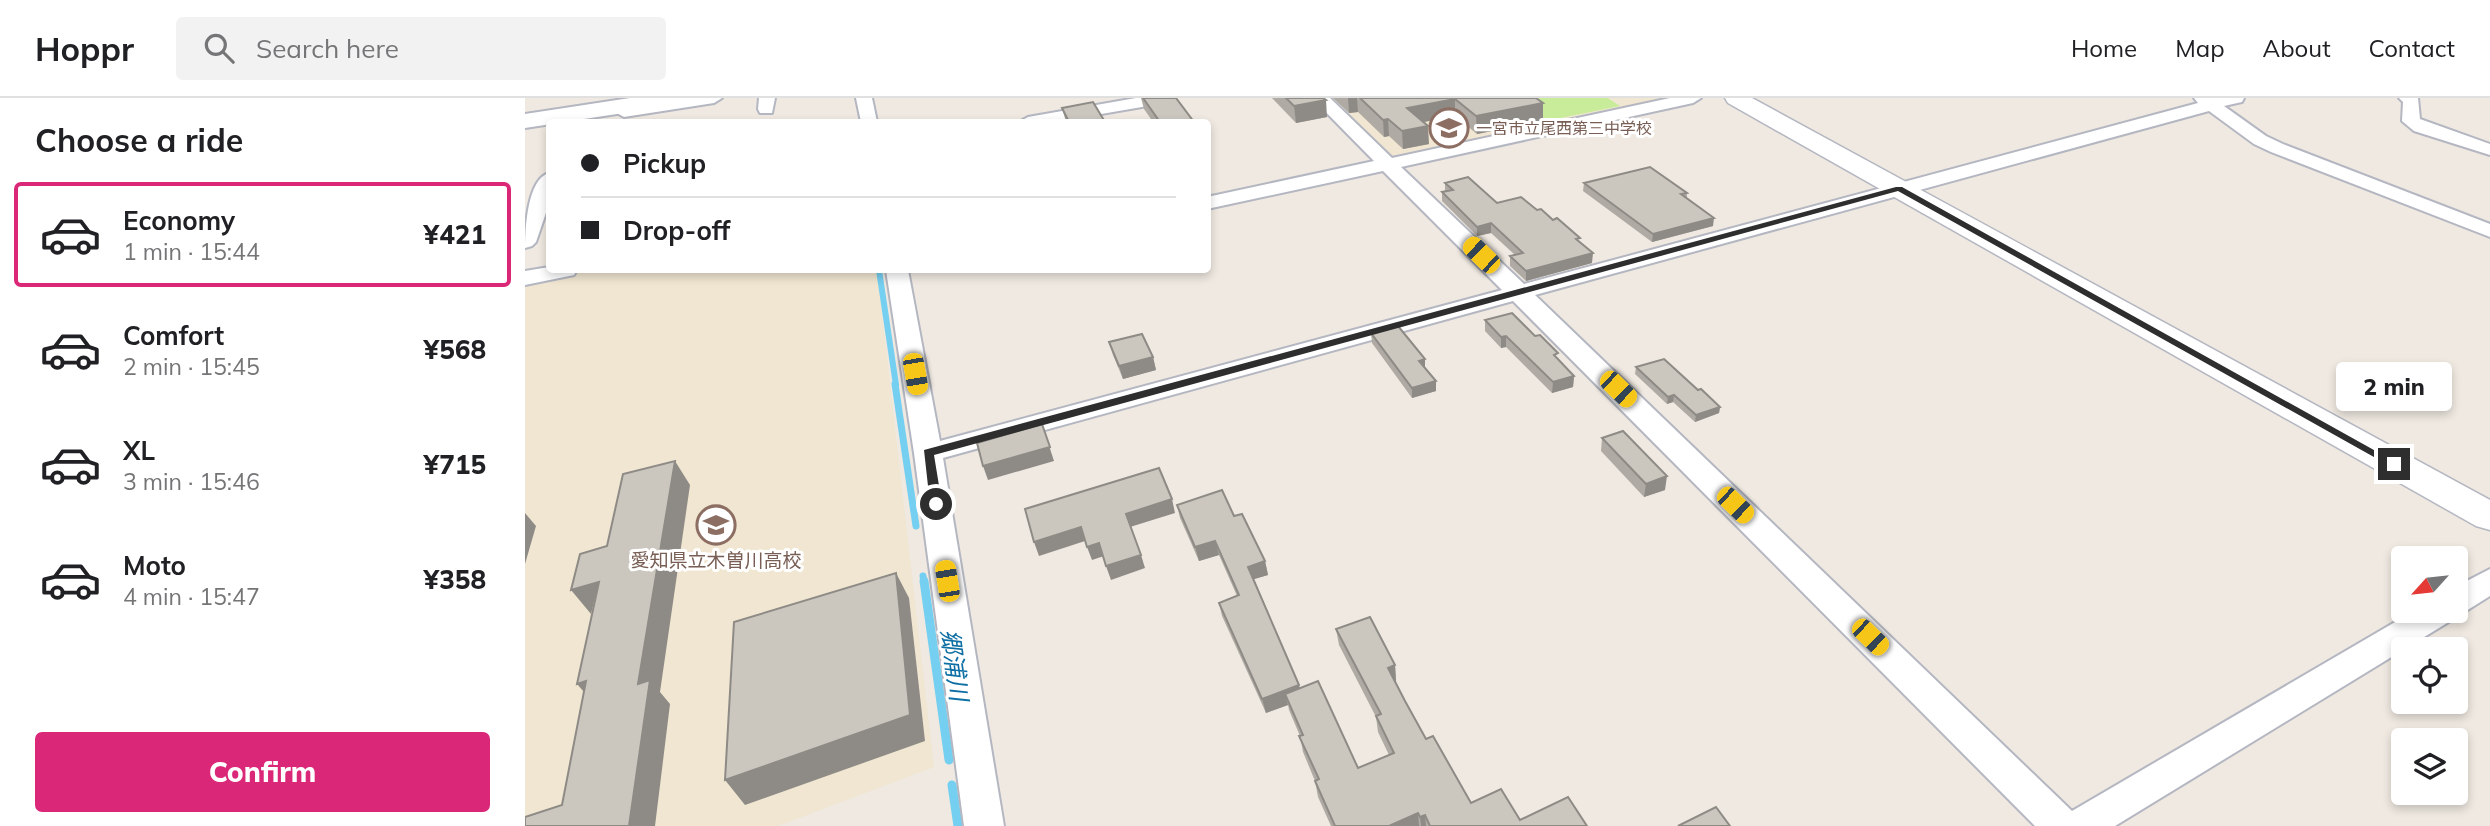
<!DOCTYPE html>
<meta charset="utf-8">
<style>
:root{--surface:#fff;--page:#f2f2f2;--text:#202124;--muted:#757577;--line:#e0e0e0;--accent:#db2777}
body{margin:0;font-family:Mulish,"Noto Sans JP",sans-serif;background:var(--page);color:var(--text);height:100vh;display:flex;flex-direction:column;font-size:26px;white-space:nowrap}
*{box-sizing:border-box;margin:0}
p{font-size:23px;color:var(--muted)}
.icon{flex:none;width:38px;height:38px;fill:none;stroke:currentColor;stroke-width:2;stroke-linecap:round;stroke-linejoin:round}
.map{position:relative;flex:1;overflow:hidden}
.sheet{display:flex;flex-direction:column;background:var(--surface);width:525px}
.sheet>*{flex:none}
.banner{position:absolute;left:21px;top:21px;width:665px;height:154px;border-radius:7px;box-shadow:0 4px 10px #0003;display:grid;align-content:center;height:154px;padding:0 35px;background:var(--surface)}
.needle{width:46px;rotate:243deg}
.buttons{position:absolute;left:1866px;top:448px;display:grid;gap:14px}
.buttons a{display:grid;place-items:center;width:77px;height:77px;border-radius:7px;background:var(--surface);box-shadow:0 4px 10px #0003;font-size:35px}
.end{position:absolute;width:32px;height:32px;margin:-16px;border:9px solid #2e2e2e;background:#fff;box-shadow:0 0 0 4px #fff}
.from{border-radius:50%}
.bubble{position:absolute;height:49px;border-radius:7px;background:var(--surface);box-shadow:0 4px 10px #0003;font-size:23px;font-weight:800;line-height:49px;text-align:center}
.car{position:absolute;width:21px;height:42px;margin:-21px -10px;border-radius:9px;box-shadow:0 0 5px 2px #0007;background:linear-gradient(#f5c518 24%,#345 0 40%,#f5c518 0 76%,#345 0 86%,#f5c518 0)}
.banner b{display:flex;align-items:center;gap:24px;height:66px;font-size:26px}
.banner b+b{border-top:2px solid var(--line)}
.banner i{width:18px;height:18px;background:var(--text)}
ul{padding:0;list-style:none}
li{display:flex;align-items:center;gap:21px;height:105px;margin:0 14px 10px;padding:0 21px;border:4px solid transparent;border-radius:7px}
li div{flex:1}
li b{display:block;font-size:26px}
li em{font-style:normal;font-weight:800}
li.selected{border-color:var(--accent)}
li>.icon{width:63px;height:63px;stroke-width:1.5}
h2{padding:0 35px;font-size:32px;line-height:84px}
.primary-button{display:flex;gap:14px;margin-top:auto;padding:14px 35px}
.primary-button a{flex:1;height:80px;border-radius:7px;background:var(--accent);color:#fff;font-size:28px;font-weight:800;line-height:80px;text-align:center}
header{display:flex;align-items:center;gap:42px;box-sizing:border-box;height:98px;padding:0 35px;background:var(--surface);border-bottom:2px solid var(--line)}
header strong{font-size:33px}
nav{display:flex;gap:38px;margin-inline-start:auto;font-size:24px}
.search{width:490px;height:63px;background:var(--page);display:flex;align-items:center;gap:18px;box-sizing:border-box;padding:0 24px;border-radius:7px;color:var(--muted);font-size:26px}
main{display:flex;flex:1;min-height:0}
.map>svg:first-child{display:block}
.education{fill:#f0e6d1}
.pitch{fill:#c9ec9a}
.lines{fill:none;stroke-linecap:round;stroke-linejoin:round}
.stream-far2{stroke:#75cff0;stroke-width:6}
.stream-far1{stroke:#75cff0;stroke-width:7}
.stream{stroke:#75cff0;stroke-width:9}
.minor-casing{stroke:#b4b7c1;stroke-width:4}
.tertiary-casing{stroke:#b4b7c1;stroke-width:3}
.secondary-casing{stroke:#b4b7c1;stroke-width:4}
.minor{fill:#fff;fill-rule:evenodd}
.tertiary{fill:#fff;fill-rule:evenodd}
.secondary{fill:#fff;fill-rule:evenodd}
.wall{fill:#afaba4}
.shaded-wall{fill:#8e8b86}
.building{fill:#cbc7bf;stroke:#8e8b86;stroke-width:2}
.route{fill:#2e2e2e}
.labels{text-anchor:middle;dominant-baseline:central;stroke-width:6;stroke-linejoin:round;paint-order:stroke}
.far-education-label{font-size:16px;fill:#785e54;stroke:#fff;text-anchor:start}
.education-label{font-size:19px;fill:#785e54;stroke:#fff}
.near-water-label{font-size:24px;font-style:italic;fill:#0d6fa3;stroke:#fff}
</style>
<header>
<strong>Hoppr</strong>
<div class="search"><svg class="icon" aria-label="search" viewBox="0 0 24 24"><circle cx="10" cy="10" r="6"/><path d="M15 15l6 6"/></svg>Search here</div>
<nav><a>Home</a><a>Map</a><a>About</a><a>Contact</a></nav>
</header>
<main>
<section class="sheet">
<h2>Choose a ride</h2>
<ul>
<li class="selected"><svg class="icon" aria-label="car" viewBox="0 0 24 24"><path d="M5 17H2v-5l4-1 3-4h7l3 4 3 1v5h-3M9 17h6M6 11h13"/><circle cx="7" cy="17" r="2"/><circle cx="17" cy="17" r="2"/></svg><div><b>Economy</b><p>1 min · 15:44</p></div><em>¥421</em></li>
<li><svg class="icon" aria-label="car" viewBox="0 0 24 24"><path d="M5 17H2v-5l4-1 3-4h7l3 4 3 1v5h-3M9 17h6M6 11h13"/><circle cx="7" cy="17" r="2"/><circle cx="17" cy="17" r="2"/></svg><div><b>Comfort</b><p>2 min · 15:45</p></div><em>¥568</em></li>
<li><svg class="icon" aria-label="car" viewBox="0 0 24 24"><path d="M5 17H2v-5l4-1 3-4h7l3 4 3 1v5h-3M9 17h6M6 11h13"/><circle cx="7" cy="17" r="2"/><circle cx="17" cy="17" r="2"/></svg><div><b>XL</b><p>3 min · 15:46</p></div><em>¥715</em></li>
<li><svg class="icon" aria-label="car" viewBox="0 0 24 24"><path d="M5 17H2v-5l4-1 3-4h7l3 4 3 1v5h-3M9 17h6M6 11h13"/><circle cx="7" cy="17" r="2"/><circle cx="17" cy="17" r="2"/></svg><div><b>Moto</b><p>4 min · 15:47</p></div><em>¥358</em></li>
</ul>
<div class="primary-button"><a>Confirm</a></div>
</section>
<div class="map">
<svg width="1965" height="728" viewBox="0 0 1965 728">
<rect width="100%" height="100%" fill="#efe9e1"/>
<!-- education -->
<g class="education">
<path d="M 806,0 L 1152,0 L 869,60 Z"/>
<path d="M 67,172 L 352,172 L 409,669 L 253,728 L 0,728 L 0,185 Z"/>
</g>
<!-- pitch -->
<path class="pitch" d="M 989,0 L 1083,0 L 1095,8 L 1021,23 Z"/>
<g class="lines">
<!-- stream-far2 -->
<path class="stream-far2" d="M 354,172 L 371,287"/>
<!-- stream-far1 -->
<g class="stream-far1">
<path d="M 370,286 L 391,428"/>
<path d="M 398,478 L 399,484"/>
</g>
<!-- stream -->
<g class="stream">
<path d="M 399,483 L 424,662"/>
<path d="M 427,687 L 433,728"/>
</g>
<!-- minor casing -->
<g class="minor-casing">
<g id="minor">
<path d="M 157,0 L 197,0 L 189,5 L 99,19 L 90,14 L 99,9 Z"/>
<path d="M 234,0 L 250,0 L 247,15 L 235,15 L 233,11 Z"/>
<path d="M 331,0 L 347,0 L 352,24 L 336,24 Z"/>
<path d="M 611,0 L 648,0 L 640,5 L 530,24 L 494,24 L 503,19 Z"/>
<path d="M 787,0 L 805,0 L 867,60 L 1145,0 L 1176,0 L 1168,5 L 876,69 L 999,186 L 1673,5 L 1669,0 L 1719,0 L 1717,4 L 1699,8 L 1741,38 L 1758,46 L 1965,126 L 1965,139 L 1746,54 L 1729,46 L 1684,13 L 1010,197 L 1547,713 L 1889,513 L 1930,513 L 1930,489 L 1965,471 L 1965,498 L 1941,513 L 1930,516 L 1927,522 L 1590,728 L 1510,728 L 988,203 L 418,360 L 479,728 L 439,728 L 389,355 L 361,172 L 383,172 L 415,343 L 977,192 L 858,73 L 682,111 L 682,99 L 849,63 Z"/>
<path d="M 1874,0 L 1893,0 L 1895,21 L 1965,46 L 1965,57 L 1889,33 L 1877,23 L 1878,4 Z"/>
<path d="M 24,75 L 24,106 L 11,144 L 7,148 L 0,150 C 0,132 2,81 24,75 Z"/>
<path d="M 24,169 L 24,172 L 52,172 L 49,177 L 0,187 L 0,173 Z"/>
</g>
</g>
<!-- tertiary casing -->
<g class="tertiary-casing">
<path id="tertiary" d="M 1200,0 L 1227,0 L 1965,402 L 1965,432 L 1951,428 L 1203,5 Z"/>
</g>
<!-- secondary casing -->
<g class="secondary-casing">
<path id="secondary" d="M 105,0 L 162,0 L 159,5 L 151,7 L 0,30 L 0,16 Z"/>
</g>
<!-- minor -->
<use href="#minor" class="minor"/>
<!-- tertiary -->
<use href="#tertiary" class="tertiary"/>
<!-- secondary -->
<use href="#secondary" class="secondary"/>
</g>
<!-- wall -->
<g class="wall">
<path d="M 616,0 L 651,0 L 669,24 L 628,24 L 619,11 Z"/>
<path d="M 747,0 L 798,0 L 802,19 L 771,25 Z"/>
<path d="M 808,0 L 1011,0 L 1018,23 L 952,36 L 930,18 L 899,24 L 904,46 L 878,51 L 864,38 L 859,39 L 833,14 L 824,15 Z"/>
<path d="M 537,10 L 580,24 L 541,24 Z"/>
<path d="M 920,85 L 972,105 L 1012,112 L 1055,145 L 1067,165 L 1001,183 L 985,168 L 985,158 L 990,157 L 966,135 L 952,138 L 917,103 L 917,94 L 920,93 Z"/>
<path d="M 1059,85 L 1162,95 L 1162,100 L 1188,128 L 1127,144 L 1058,93 Z"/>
<path d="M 960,222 L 1033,262 L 1049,278 L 1048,289 L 1027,295 L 981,249 L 976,250 L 960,233 Z"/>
<path d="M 846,235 L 900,271 L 911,293 L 887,300 L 847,245 Z"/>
<path d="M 584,244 L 628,259 L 631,272 L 598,281 L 588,257 Z"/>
<path d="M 1111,269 L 1173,292 L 1195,309 L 1194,315 L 1170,324 L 1148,304 L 1142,306 L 1110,276 Z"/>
<path d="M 1077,340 L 1140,392 L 1119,399 L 1076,353 Z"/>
<path d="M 652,407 L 709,418 L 740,463 L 743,477 L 729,481 L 775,590 L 833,670 L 864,657 L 853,634 L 851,619 L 814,547 L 811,531 L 870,567 L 871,583 L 870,584 L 901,641 L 946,705 L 995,722 L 1062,728 L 806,728 L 793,699 L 790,683 L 778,654 L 775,638 L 764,612 L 763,607 L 741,615 L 697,518 L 694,505 L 712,498 L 694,457 L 674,463 L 655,420 Z"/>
</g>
<!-- shaded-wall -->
<g class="shaded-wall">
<path d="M 823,0 L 832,0 L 833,14 L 824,15 Z"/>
<path d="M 930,1 L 930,18 L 883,27 L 882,10 Z"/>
<path d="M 801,2 L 802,19 L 771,25 L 769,8 Z"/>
<path d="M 1018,5 L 1018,23 L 952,36 L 951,18 Z"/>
<path d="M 863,21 L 864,38 L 859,39 L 858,22 Z"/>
<path d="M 903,28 L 904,46 L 878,51 L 877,33 Z"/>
<path d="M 1189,120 L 1188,128 L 1127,144 L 1128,136 Z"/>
<path d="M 966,125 L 966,135 L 952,138 L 952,129 Z"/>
<path d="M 1068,155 L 1067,165 L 1001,183 L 1001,173 Z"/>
<path d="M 981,238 L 981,249 L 976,250 L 976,239 Z"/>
<path d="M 628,259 L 631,272 L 598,281 L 594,268 Z"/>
<path d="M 900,261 L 900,271 L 894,263 Z"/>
<path d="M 1049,278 L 1048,289 L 1027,295 L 1028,284 Z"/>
<path d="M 911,283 L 911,293 L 887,300 L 887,290 Z"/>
<path d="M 1149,297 L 1148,304 L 1142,306 L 1143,299 Z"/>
<path d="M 1195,309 L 1194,315 L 1170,324 L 1171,317 Z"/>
<path d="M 517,326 L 529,363 L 463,382 L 458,368 Z"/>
<path d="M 150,363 L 165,387 L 135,594 L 145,606 L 130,728 L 104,728 L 113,586 Z"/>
<path d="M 1142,378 L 1140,392 L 1119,399 L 1121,386 Z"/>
<path d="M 647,401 L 650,415 L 605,429 L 601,416 Z"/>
<path d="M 0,415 L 11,428 L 0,466 Z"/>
<path d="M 556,429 L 560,443 L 514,458 L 509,444 Z"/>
<path d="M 690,443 L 694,457 L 674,463 L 670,449 Z"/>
<path d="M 574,445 L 579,458 L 567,462 L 562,449 Z"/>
<path d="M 616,457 L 620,470 L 586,482 L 581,468 Z"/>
<path d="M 740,463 L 743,477 L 726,482 L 723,469 Z"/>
<path d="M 371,475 L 384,500 L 400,643 L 220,707 L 200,682 Z"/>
<path d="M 74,484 L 66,516 L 46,492 Z"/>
<path d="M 870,567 L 871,583 L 865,586 L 863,570 Z"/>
<path d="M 61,583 L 73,610 L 52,586 Z"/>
<path d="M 774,587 L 777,601 L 760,596 L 763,607 L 741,615 L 737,601 Z"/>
<path d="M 893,715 L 894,728 L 864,728 Z"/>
<path d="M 900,717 L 901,728 L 896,728 L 895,719 Z"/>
</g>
<!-- building -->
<g class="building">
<path d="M 618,0 L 651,0 L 669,24 L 635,24 Z"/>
<path d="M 761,0 L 798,0 L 801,2 L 769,8 Z"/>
<path d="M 835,0 L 1011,0 L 1018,5 L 951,18 L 930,1 L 882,10 L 903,28 L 877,33 L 863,21 L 858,22 Z"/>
<path d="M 568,4 L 580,24 L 544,24 L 537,10 Z"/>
<path d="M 1125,69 L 1162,95 L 1156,96 L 1189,120 L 1128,136 L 1059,85 Z"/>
<path d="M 943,79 L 972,105 L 996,99 L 1012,112 L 1016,111 L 1028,122 L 1032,120 L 1055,140 L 1051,141 L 1068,155 L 1001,173 L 985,158 L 998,155 L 966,125 L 952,129 L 917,94 L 928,92 L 920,85 Z"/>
<path d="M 987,215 L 1010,238 L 1015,237 L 1033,255 L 1029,257 L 1049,278 L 1028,284 L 981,238 L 976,239 L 960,222 Z"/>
<path d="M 873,228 L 900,261 L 894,263 L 911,283 L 887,290 L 846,235 Z"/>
<path d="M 617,236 L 628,259 L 594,268 L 584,244 Z"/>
<path d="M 1139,261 L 1173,292 L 1176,291 L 1195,309 L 1171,317 L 1149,297 L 1143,299 L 1111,269 Z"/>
<path d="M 517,326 L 525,349 L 458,368 L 452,345 Z"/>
<path d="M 1098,333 L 1142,378 L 1121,386 L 1077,340 Z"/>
<path d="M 150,363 L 113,586 L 125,582 L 104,728 L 0,728 L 0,719 L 37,707 L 61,583 L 52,586 L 74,484 L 46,492 L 55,456 L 82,448 L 98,376 Z"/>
<path d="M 634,370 L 647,401 L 601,416 L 616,457 L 581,468 L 574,445 L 562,449 L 556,429 L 509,444 L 500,411 Z"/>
<path d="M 697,392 L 709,418 L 717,416 L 740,463 L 723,469 L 774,587 L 737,601 L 694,505 L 714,497 L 690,443 L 670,449 L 652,407 Z"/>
<path d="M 371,475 L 385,617 L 200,682 L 209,524 Z"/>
<path d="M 845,519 L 870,567 L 863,570 L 880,603 L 901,641 L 908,638 L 946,705 L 976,691 L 995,722 L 1043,699 L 1062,728 L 905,728 L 900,717 L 895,719 L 893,715 L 864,728 L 810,728 L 790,683 L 794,681 L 774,638 L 778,637 L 760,596 L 793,583 L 833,670 L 869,655 L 851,618 L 856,616 L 811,531 Z"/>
<path d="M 1191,709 L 1205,728 L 1153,728 Z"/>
</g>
<!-- route -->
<path class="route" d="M 1371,89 L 1377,89 L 1874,366 L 1865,368 L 1373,93 L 409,357 L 417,406 L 411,410 L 405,406 L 399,352 Z"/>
<!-- icons -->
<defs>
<g id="school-ring" transform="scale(2.0125)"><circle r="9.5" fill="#fff" stroke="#8d6e63" stroke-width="1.5"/><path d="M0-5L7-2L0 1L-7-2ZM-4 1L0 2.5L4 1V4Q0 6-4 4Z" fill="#8d6e63"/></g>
</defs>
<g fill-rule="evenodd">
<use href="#school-ring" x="924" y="30"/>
<use href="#school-ring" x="191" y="427"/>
</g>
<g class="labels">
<!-- far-education labels -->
<g class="far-education-label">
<text x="951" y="30">一宮市立尾西第三中学校</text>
</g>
<!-- education labels -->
<g class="education-label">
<text x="191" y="462">愛知県立木曽川高校</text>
</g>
<!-- near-water labels -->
<g class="near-water-label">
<text transform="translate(430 567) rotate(82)">郷浦川</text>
</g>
</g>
</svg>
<div class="buttons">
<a><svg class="needle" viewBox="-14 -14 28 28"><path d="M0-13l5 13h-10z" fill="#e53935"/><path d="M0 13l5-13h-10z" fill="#757577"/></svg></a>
<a><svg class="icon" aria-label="locate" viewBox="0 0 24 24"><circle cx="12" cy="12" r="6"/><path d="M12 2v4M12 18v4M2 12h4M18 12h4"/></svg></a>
<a><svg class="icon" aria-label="layers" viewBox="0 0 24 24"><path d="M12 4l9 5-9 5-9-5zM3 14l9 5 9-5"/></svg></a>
</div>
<i class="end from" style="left:411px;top:406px"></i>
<i class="end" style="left:1869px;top:366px"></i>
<div class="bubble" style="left:1811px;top:264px;width:116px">2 min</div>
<i class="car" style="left:956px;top:157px;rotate:314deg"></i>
<i class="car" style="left:390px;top:276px;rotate:170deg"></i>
<i class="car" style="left:1093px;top:291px;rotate:134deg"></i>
<i class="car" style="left:1210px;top:407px;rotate:134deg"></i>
<i class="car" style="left:422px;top:483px;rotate:351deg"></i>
<i class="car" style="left:1345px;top:539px;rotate:134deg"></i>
<div class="banner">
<b><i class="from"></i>Pickup</b>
<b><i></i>Drop-off</b>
</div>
</div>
</main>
